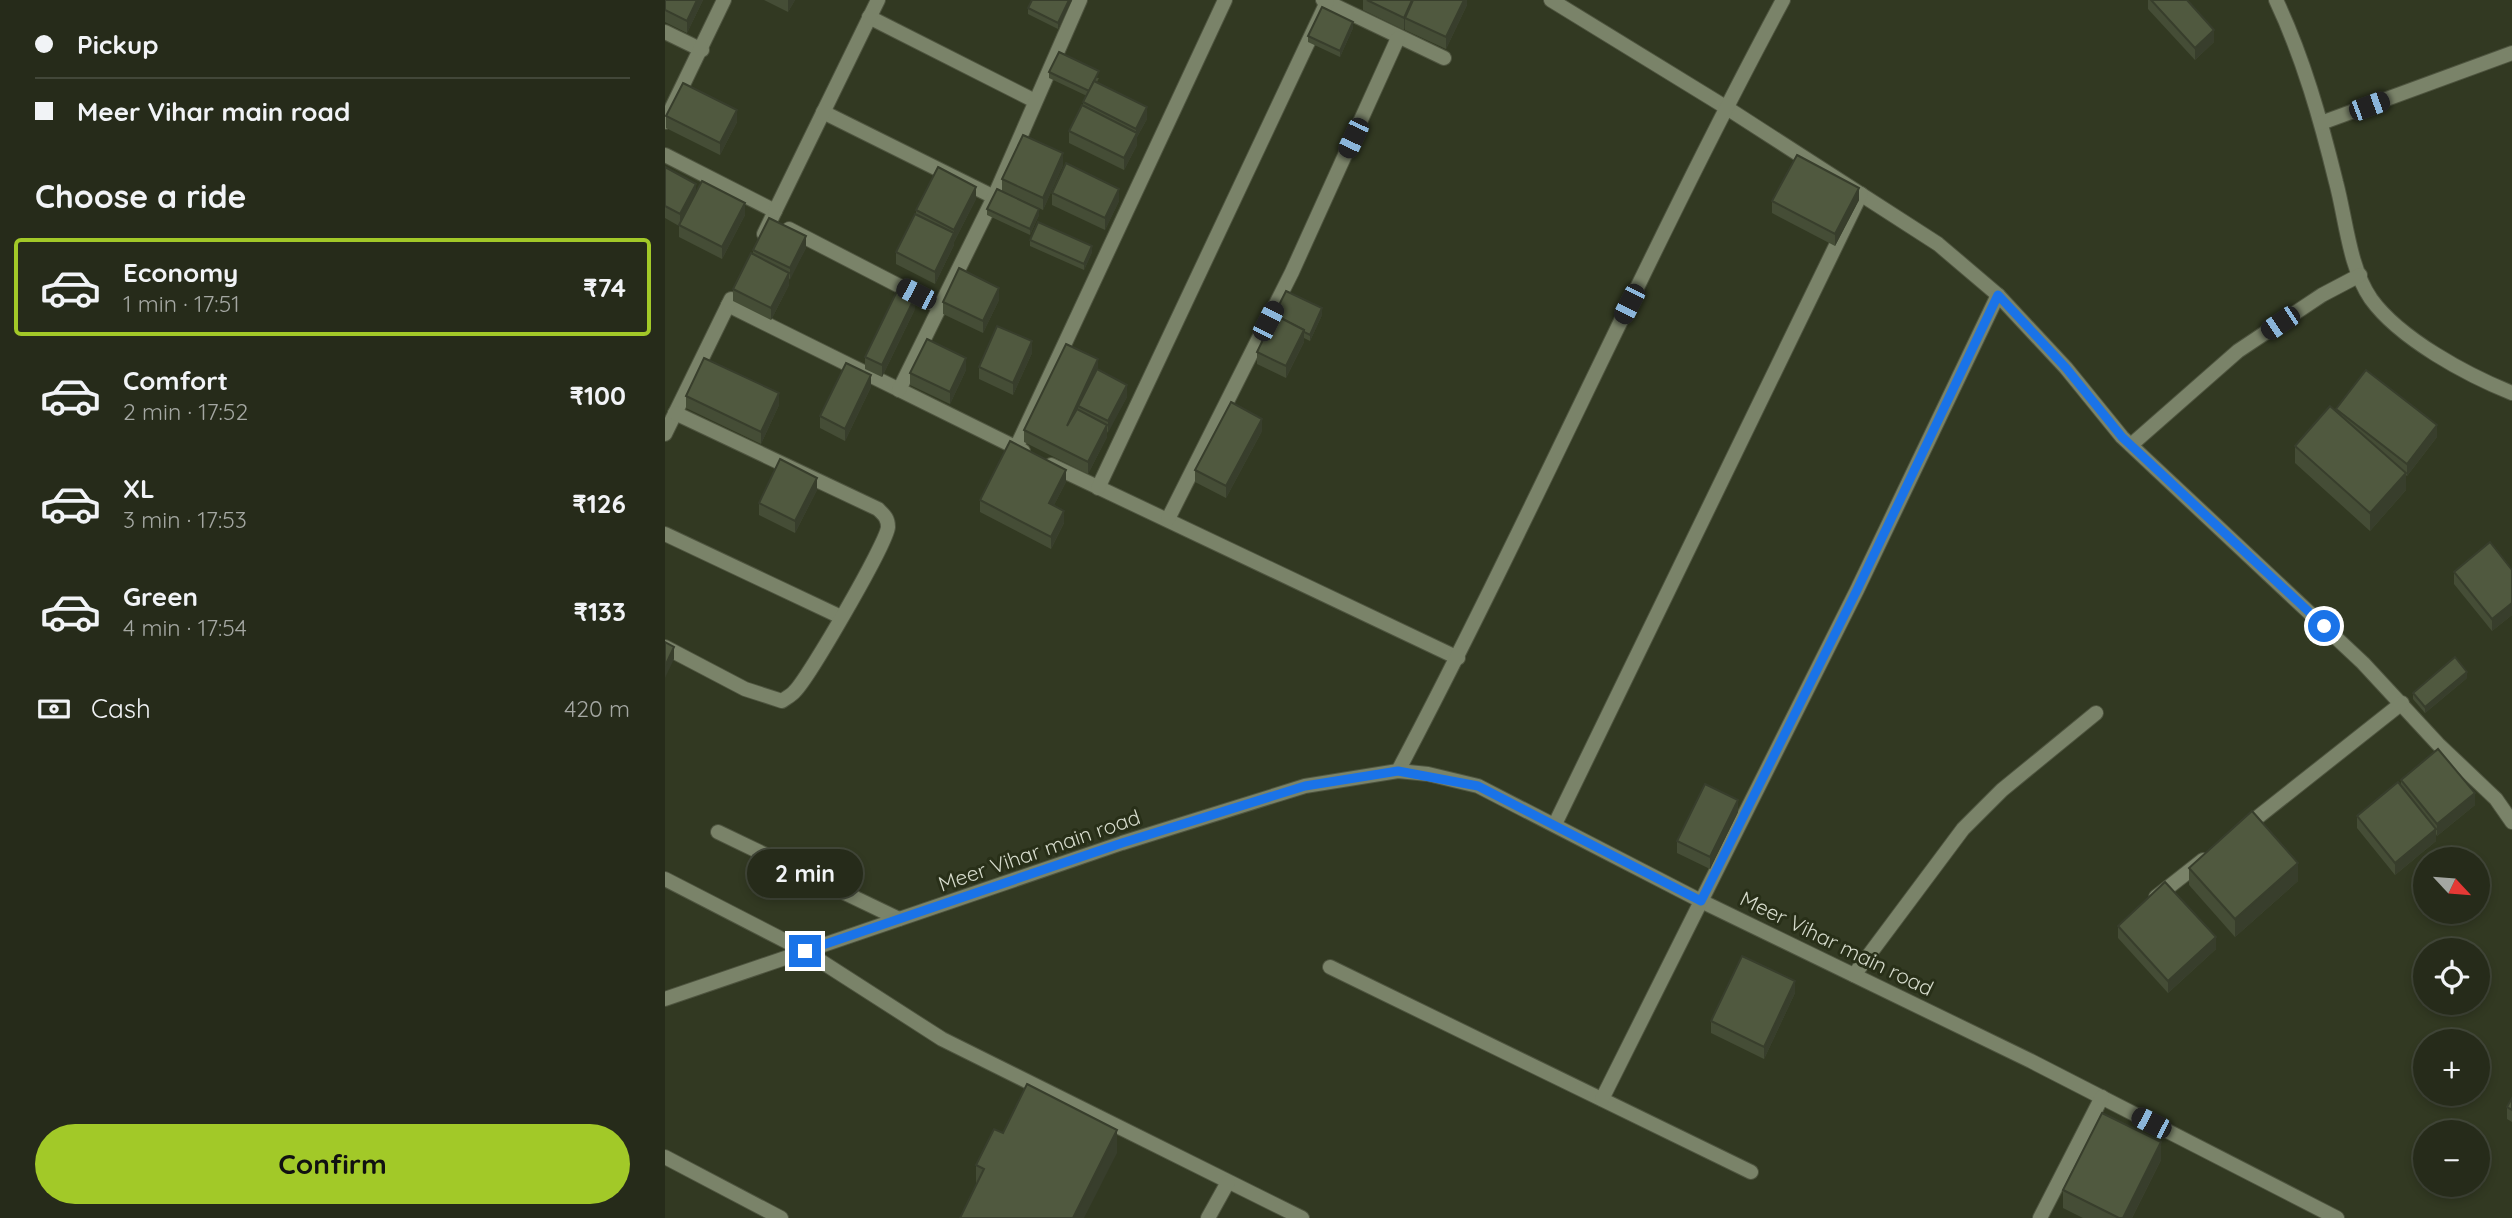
<!DOCTYPE html>
<meta charset="utf-8">
<style>
:root{--surface:#262b1a;--page:#323727;--text:#f1f3f6;--muted:#a4a7a2;--line:#424739;--accent:#a2c928}
body{margin:0;font-family:Quicksand,sans-serif;background:var(--page);color:var(--text);height:100vh;display:flex;flex-direction:column;font-size:26px;white-space:nowrap}
*{box-sizing:border-box;margin:0}
p{font-size:23px;color:var(--muted)}
.icon{flex:none;width:38px;height:38px;fill:none;stroke:currentColor;stroke-width:2;stroke-linecap:round;stroke-linejoin:round}
.map{position:relative;flex:1;overflow:hidden}
.panel{display:flex;flex-direction:column;background:var(--surface);width:665px}
.panel>*{flex:none}
.banner{display:grid;align-content:center;height:154px;padding:0 35px;background:var(--surface)}
.needle{width:46px;rotate:116deg}
.tools{position:absolute;left:1748px;top:847px;display:grid;gap:14px}
.tools a{display:grid;place-items:center;width:77px;height:77px;border-radius:50%;background:var(--surface);box-shadow:0 4px 10px #0003,0 0 0 2px var(--line);font-size:35px}
.end{position:absolute;width:32px;height:32px;margin:-16px;border:9px solid #1a73e8;background:#fff;box-shadow:0 0 0 4px #fff}
.from{border-radius:50%}
.bubble{position:absolute;height:49px;border-radius:24px;background:var(--surface);box-shadow:0 4px 10px #0003,0 0 0 2px var(--line);font-size:23px;font-weight:700;line-height:49px;text-align:center}
.car{position:absolute;width:21px;height:42px;margin:-21px -10px;border-radius:9px;box-shadow:0 0 5px 2px #0007;background:linear-gradient(#222 24%,#8ab4d8 0 40%,#222 0 76%,#8ab4d8 0 86%,#222 0)}
.banner b{display:flex;align-items:center;gap:24px;height:66px;font-size:26px}
.banner b+b{border-top:2px solid var(--line)}
.banner i{width:18px;height:18px;background:var(--text)}
ul{padding:0;list-style:none}
li{display:flex;align-items:center;gap:21px;height:98px;margin:0 14px 10px;padding:0 21px;border:4px solid transparent;border-radius:7px}
li div{flex:1}
li b{display:block;font-size:26px}
li em{font-style:normal;font-weight:700}
li.selected{border-color:var(--accent)}
li>.icon{width:63px;height:63px;stroke-width:1.5}
h2{padding:0 35px;font-size:32px;line-height:84px}
.pay{display:flex;align-items:center;gap:18px;height:77px;padding:0 35px;font-size:26px}
.pay p{margin-inline-start:auto}
.button{display:flex;gap:14px;margin-top:auto;padding:14px 35px}
.button a{flex:1;height:80px;border-radius:42px;background:var(--accent);color:#111;font-size:28px;font-weight:700;line-height:80px;text-align:center}
main{display:flex;flex:1;min-height:0}
.map>svg:first-child{display:block}
.lines{fill:none;stroke-linecap:round;stroke-linejoin:round}
.street-casing{stroke:#4e543f;stroke-width:16}
.street{stroke:#7a8369;stroke-width:14}
.wall{fill:#454d36}
.shaded-wall{fill:#383e2c}
.building{fill:#50593f;stroke:#383e2c;stroke-width:2}
.route{stroke:#1a73e8;stroke-width:9}
.labels{text-anchor:middle;dominant-baseline:central;stroke-width:6;stroke-linejoin:round;paint-order:stroke}
.street-label{font-size:21px;fill:#d5dacb;stroke:#282f18}
</style>
<main>
<section class="panel">
<div class="banner">
<b><i class="from"></i>Pickup</b>
<b><i></i>Meer Vihar main road</b>
</div>
<h2>Choose a ride</h2>
<ul>
<li class="selected"><svg class="icon" aria-label="car" viewBox="0 0 24 24"><path d="M5 17H2v-5l4-1 3-4h7l3 4 3 1v5h-3M9 17h6M6 11h13"/><circle cx="7" cy="17" r="2"/><circle cx="17" cy="17" r="2"/></svg><div><b>Economy</b><p>1 min · 17:51</p></div><em>₹74</em></li>
<li><svg class="icon" aria-label="car" viewBox="0 0 24 24"><path d="M5 17H2v-5l4-1 3-4h7l3 4 3 1v5h-3M9 17h6M6 11h13"/><circle cx="7" cy="17" r="2"/><circle cx="17" cy="17" r="2"/></svg><div><b>Comfort</b><p>2 min · 17:52</p></div><em>₹100</em></li>
<li><svg class="icon" aria-label="car" viewBox="0 0 24 24"><path d="M5 17H2v-5l4-1 3-4h7l3 4 3 1v5h-3M9 17h6M6 11h13"/><circle cx="7" cy="17" r="2"/><circle cx="17" cy="17" r="2"/></svg><div><b>XL</b><p>3 min · 17:53</p></div><em>₹126</em></li>
<li><svg class="icon" aria-label="car" viewBox="0 0 24 24"><path d="M5 17H2v-5l4-1 3-4h7l3 4 3 1v5h-3M9 17h6M6 11h13"/><circle cx="7" cy="17" r="2"/><circle cx="17" cy="17" r="2"/></svg><div><b>Green</b><p>4 min · 17:54</p></div><em>₹133</em></li>
</ul>
<div class="pay"><svg class="icon" aria-label="cash" viewBox="0 0 24 24"><path d="M3 7h18v10H3z"/><circle cx="12" cy="12" r="2"/></svg>Cash<p>420 m</p></div>
<div class="button"><a>Confirm</a></div>
</section>
<div class="map">
<svg width="1847" height="1218" viewBox="0 0 1847 1218">
<rect width="100%" height="100%" fill="#323922"/>
<g class="lines">
<!-- street casing -->
<g class="street-casing">
<g id="street">
<path d="M 658,0 L 779,58"/>
<path d="M 886,0 L 1062,108 L 1273,244 L 1333,295 L 1401,368 L 1457,437 L 1698,663 L 1773,744 L 1831,799 L 1847,822"/>
<path d="M 1611,0 C 1638,57 1656,121 1671,182 C 1681,219 1684,267 1706,299 C 1735,339 1802,375 1847,393"/>
<path d="M 204,17 L 370,101"/>
<path d="M 0,32 L 37,50"/>
<path d="M 158,112 L 329,197"/>
<path d="M 0,122 L 59,0"/>
<path d="M 1656,123 L 1847,53"/>
<path d="M 0,155 L 110,211 L 99,234"/>
<path d="M 110,211 L 213,0"/>
<path d="M 124,229 L 275,307"/>
<path d="M 63,305 L 358,451"/>
<path d="M 234,390 L 329,197 L 415,0"/>
<path d="M 0,434 L 66,299"/>
<path d="M 1466,445 L 1573,351 L 1657,295 L 1695,275"/>
<path d="M 351,448 L 560,0"/>
<path d="M 386,465 L 793,658"/>
<path d="M 433,488 L 662,2"/>
<path d="M 503,519 L 627,272 L 733,38"/>
<path d="M 0,534 L 176,617"/>
<path d="M 0,647 L 80,689 L 117,701 C 121,698 127,695 130,691 C 144,677 222,543 223,527 C 223,518 219,515 213,509 L 10,413"/>
<path d="M 733,771 C 867,517 982,253 1118,0"/>
<path d="M 890,824 L 1196,194"/>
<path d="M 1579,828 L 1737,703"/>
<path d="M 53,832 L 234,919"/>
<path d="M 0,879 L 140,951 L 277,1039 L 637,1218"/>
<path d="M 1491,897 L 1538,860"/>
<path d="M 665,967 L 1086,1172"/>
<path d="M 1189,975 L 1298,829 L 1337,790 L 1431,713"/>
<path d="M 0,999 L 457,843 L 640,786 L 733,771 L 763,774 L 813,786 L 1036,901 L 1366,1061 L 1672,1218"/>
<path d="M 937,1099 L 1192,590 L 1333,295"/>
<path d="M 0,1157 L 116,1218"/>
<path d="M 543,1218 L 563,1182"/>
<path d="M 1375,1218 L 1437,1097"/>
</g>
</g>
<!-- street -->
<use href="#street" class="street"/>
</g>
<!-- wall -->
<g class="wall">
<path d="M 0,0 L 38,0 L 22,33 L 0,22 Z"/>
<path d="M 99,0 L 130,0 L 123,12 Z"/>
<path d="M 407,0 L 393,29 L 363,14 L 363,8 Z"/>
<path d="M 698,0 L 802,0 L 802,5 L 781,49 L 740,30 L 740,26 L 739,30 L 698,10 Z"/>
<path d="M 1483,0 L 1522,0 L 1549,42 L 1530,60 L 1483,9 Z"/>
<path d="M 688,28 L 675,57 L 643,42 L 643,36 Z"/>
<path d="M 384,72 L 434,78 L 432,82 L 482,119 L 472,137 L 472,145 L 459,170 L 404,143 L 404,131 L 418,106 L 418,102 L 422,96 L 384,78 Z"/>
<path d="M 1,116 L 72,122 L 55,155 L 1,128 Z"/>
<path d="M 398,165 L 378,210 L 337,191 L 337,179 Z"/>
<path d="M 0,167 L 31,192 L 80,215 L 57,259 L 14,237 L 14,226 L 0,218 Z"/>
<path d="M 387,193 L 454,201 L 440,230 L 387,205 Z"/>
<path d="M 311,199 L 289,242 L 289,245 L 270,284 L 231,264 L 231,252 L 251,214 L 251,210 Z"/>
<path d="M 1194,200 L 1170,246 L 1107,213 L 1107,201 Z"/>
<path d="M 322,209 L 374,215 L 365,235 L 322,215 Z"/>
<path d="M 365,240 L 427,252 L 419,270 L 365,246 Z"/>
<path d="M 141,248 L 124,280 L 124,285 L 106,320 L 68,301 L 68,289 L 88,255 L 88,250 Z"/>
<path d="M 334,300 L 318,333 L 278,314 L 278,302 Z"/>
<path d="M 250,309 L 217,377 L 200,369 L 200,357 Z"/>
<path d="M 657,315 L 645,341 L 639,338 L 639,342 L 621,378 L 592,364 L 592,352 Z"/>
<path d="M 367,353 L 348,395 L 314,379 L 314,367 Z"/>
<path d="M 301,370 L 285,404 L 245,385 L 245,373 Z"/>
<path d="M 433,370 L 462,397 L 442,433 L 442,437 L 423,474 L 359,442 L 359,430 Z"/>
<path d="M 206,387 L 180,441 L 155,428 L 155,416 Z"/>
<path d="M 21,396 L 114,405 L 96,444 L 21,408 Z"/>
<path d="M 1671,409 L 1772,437 L 1742,476 L 1741,475 L 1741,490 L 1705,531 L 1630,463 L 1630,446 L 1671,411 Z"/>
<path d="M 597,431 L 561,498 L 530,482 L 530,470 Z"/>
<path d="M 401,482 L 389,505 L 399,523 L 386,549 L 315,512 L 315,500 Z"/>
<path d="M 152,490 L 130,533 L 94,515 L 94,503 Z"/>
<path d="M 1847,570 L 1847,615 L 1827,631 L 1789,584 L 1789,572 Z"/>
<path d="M 1802,678 L 1760,713 L 1748,699 L 1748,693 Z"/>
<path d="M 1736,780 L 1810,805 L 1772,836 L 1771,834 L 1771,841 L 1730,875 L 1692,828 L 1692,816 L 1736,787 Z"/>
<path d="M 1073,812 L 1045,869 L 1012,853 L 1012,841 Z"/>
<path d="M 1524,868 L 1633,881 L 1570,937 L 1524,885 Z"/>
<path d="M 1453,926 L 1551,949 L 1503,993 L 1453,938 Z"/>
<path d="M 1130,993 L 1099,1059 L 1046,1033 L 1046,1021 Z"/>
<path d="M 1847,1098 L 1847,1122 L 1842,1119 L 1842,1107 Z"/>
<path d="M 338,1133 L 452,1153 L 311,1186 L 311,1165 Z"/>
<path d="M 1496,1160 L 1467,1218 L 1418,1218 L 1398,1208 L 1398,1190 Z"/>
</g>
<!-- shaded-wall -->
<g class="shaded-wall">
<path d="M 32,0 L 38,0 L 22,33 L 22,21 Z"/>
<path d="M 123,0 L 130,0 L 123,12 Z"/>
<path d="M 404,0 L 407,0 L 393,29 L 393,23 Z"/>
<path d="M 747,0 L 740,18 L 740,26 L 739,30 L 739,18 Z"/>
<path d="M 799,0 L 802,0 L 802,5 L 781,49 L 781,37 Z"/>
<path d="M 688,22 L 688,28 L 675,57 L 675,51 Z"/>
<path d="M 1549,30 L 1549,42 L 1530,60 L 1530,48 Z"/>
<path d="M 482,107 L 482,119 L 472,137 L 472,145 L 459,170 L 459,158 L 471,136 L 471,129 Z"/>
<path d="M 72,110 L 72,122 L 55,155 L 55,143 Z"/>
<path d="M 398,153 L 398,165 L 378,210 L 378,198 Z"/>
<path d="M 31,184 L 31,196 L 15,226 L 15,214 Z"/>
<path d="M 311,187 L 311,199 L 289,242 L 289,230 Z"/>
<path d="M 1194,188 L 1194,200 L 1170,246 L 1170,234 Z"/>
<path d="M 454,189 L 454,201 L 440,230 L 440,218 Z"/>
<path d="M 80,203 L 80,215 L 57,259 L 57,247 Z"/>
<path d="M 374,209 L 374,215 L 365,235 L 365,229 Z"/>
<path d="M 289,233 L 289,245 L 270,284 L 270,272 Z"/>
<path d="M 141,236 L 141,248 L 125,280 L 125,268 Z"/>
<path d="M 427,246 L 427,252 L 419,270 L 419,264 Z"/>
<path d="M 124,273 L 124,285 L 106,320 L 106,308 Z"/>
<path d="M 334,288 L 334,300 L 318,333 L 318,321 Z"/>
<path d="M 250,297 L 250,309 L 217,377 L 217,365 Z"/>
<path d="M 657,308 L 657,315 L 645,341 L 645,335 Z"/>
<path d="M 639,330 L 639,342 L 621,378 L 621,366 Z"/>
<path d="M 367,341 L 367,353 L 348,395 L 348,383 Z"/>
<path d="M 301,358 L 301,370 L 285,404 L 285,392 Z"/>
<path d="M 433,359 L 433,371 L 413,406 L 413,413 L 402,426 Z"/>
<path d="M 206,375 L 206,387 L 180,441 L 180,429 Z"/>
<path d="M 462,385 L 462,397 L 443,433 L 443,421 Z"/>
<path d="M 114,393 L 114,405 L 96,444 L 96,432 Z"/>
<path d="M 597,419 L 597,431 L 561,498 L 561,486 Z"/>
<path d="M 442,425 L 442,437 L 423,474 L 423,462 Z"/>
<path d="M 1772,425 L 1772,437 L 1742,476 L 1742,464 Z"/>
<path d="M 401,470 L 401,482 L 384,515 L 384,503 Z"/>
<path d="M 1741,473 L 1741,490 L 1705,531 L 1705,513 Z"/>
<path d="M 152,478 L 152,490 L 130,533 L 130,521 Z"/>
<path d="M 399,511 L 399,523 L 386,549 L 386,537 Z"/>
<path d="M 1847,603 L 1847,615 L 1827,631 L 1827,619 Z"/>
<path d="M 9,647 L 9,659 L 0,678 L 0,666 Z"/>
<path d="M 1802,672 L 1802,678 L 1760,713 L 1760,707 Z"/>
<path d="M 1810,793 L 1810,805 L 1772,836 L 1772,824 Z"/>
<path d="M 1073,800 L 1073,812 L 1045,869 L 1045,857 Z"/>
<path d="M 1771,829 L 1771,841 L 1730,875 L 1730,863 Z"/>
<path d="M 1633,863 L 1633,881 L 1570,937 L 1570,919 Z"/>
<path d="M 1551,937 L 1551,949 L 1503,993 L 1503,981 Z"/>
<path d="M 1130,981 L 1130,993 L 1099,1059 L 1099,1047 Z"/>
<path d="M 452,1130 L 452,1153 L 419,1218 L 408,1218 Z"/>
<path d="M 1496,1142 L 1496,1160 L 1467,1218 L 1458,1218 Z"/>
</g>
<!-- building -->
<g class="building">
<path d="M 0,0 L 32,0 L 22,21 L 0,10 Z"/>
<path d="M 367,0 L 404,0 L 393,23 L 363,8 Z"/>
<path d="M 702,0 L 747,0 L 739,18 Z"/>
<path d="M 748,0 L 799,0 L 781,37 L 740,18 Z"/>
<path d="M 1486,0 L 1522,0 L 1549,30 L 1530,48 Z"/>
<path d="M 657,7 L 688,22 L 675,51 L 643,36 Z"/>
<path d="M 394,52 L 434,71 L 424,91 L 384,72 Z"/>
<path d="M 429,81 L 482,107 L 471,129 L 418,102 Z"/>
<path d="M 18,83 L 72,110 L 55,143 L 1,116 Z"/>
<path d="M 417,105 L 472,133 L 459,158 L 404,131 Z"/>
<path d="M 358,135 L 398,153 L 378,198 L 337,179 Z"/>
<path d="M 1132,155 L 1194,188 L 1170,234 L 1107,201 Z"/>
<path d="M 401,163 L 454,189 L 440,218 L 387,193 Z"/>
<path d="M 0,167 L 31,184 L 15,214 L 0,206 Z"/>
<path d="M 273,167 L 311,187 L 289,230 L 251,210 Z"/>
<path d="M 37,181 L 80,203 L 57,247 L 14,225 Z"/>
<path d="M 332,189 L 374,209 L 365,229 L 322,209 Z"/>
<path d="M 250,214 L 289,233 L 270,272 L 231,252 Z"/>
<path d="M 104,218 L 141,236 L 125,268 L 88,250 Z"/>
<path d="M 373,222 L 427,246 L 419,264 L 365,240 Z"/>
<path d="M 86,253 L 124,273 L 106,308 L 68,289 Z"/>
<path d="M 294,268 L 334,288 L 318,321 L 278,302 Z"/>
<path d="M 233,289 L 250,297 L 217,365 L 200,357 Z"/>
<path d="M 621,291 L 657,308 L 645,335 L 639,332 L 639,330 L 610,315 L 608,317 Z"/>
<path d="M 610,315 L 639,330 L 621,366 L 592,352 Z"/>
<path d="M 332,326 L 367,341 L 348,383 L 314,367 Z"/>
<path d="M 262,339 L 301,358 L 285,392 L 245,373 Z"/>
<path d="M 401,344 L 433,359 L 402,426 L 412,409 L 442,425 L 423,462 L 359,430 Z"/>
<path d="M 39,358 L 114,393 L 96,432 L 21,396 Z"/>
<path d="M 181,363 L 206,375 L 180,429 L 155,416 Z"/>
<path d="M 432,369 L 462,385 L 443,421 L 413,406 Z"/>
<path d="M 1701,370 L 1772,425 L 1742,464 L 1671,409 Z"/>
<path d="M 566,402 L 597,419 L 561,486 L 530,470 Z"/>
<path d="M 1665,406 L 1741,473 L 1705,513 L 1630,446 Z"/>
<path d="M 345,441 L 401,470 L 384,503 L 399,511 L 386,537 L 315,500 Z"/>
<path d="M 115,459 L 152,478 L 130,521 L 94,503 Z"/>
<path d="M 1825,542 L 1847,570 L 1847,603 L 1827,619 L 1789,572 Z"/>
<path d="M 0,642 L 9,647 L 0,666 Z"/>
<path d="M 1790,657 L 1802,672 L 1760,707 L 1748,693 Z"/>
<path d="M 1773,749 L 1810,793 L 1772,824 L 1736,780 Z"/>
<path d="M 1733,782 L 1771,829 L 1730,863 L 1692,816 Z"/>
<path d="M 1040,784 L 1073,800 L 1045,857 L 1012,841 Z"/>
<path d="M 1587,811 L 1633,863 L 1570,919 L 1524,868 Z"/>
<path d="M 1500,882 L 1551,937 L 1503,981 L 1453,926 Z"/>
<path d="M 1077,956 L 1130,981 L 1099,1047 L 1046,1021 Z"/>
<path d="M 362,1084 L 452,1130 L 408,1218 L 295,1218 L 319,1169 L 311,1165 L 329,1129 L 338,1133 Z"/>
<path d="M 1847,1098 L 1847,1110 L 1842,1107 Z"/>
<path d="M 1437,1113 L 1496,1142 L 1458,1218 L 1454,1218 L 1398,1190 Z"/>
</g>
<g class="lines">
<!-- route -->
<path class="route" d="M 140,951 L 457,843 L 640,786 L 733,771 L 813,786 L 1036,901 L 1192,590 L 1333,295 L 1401,368 L 1457,437 L 1659,626"/>
</g>
<g class="labels">
<!-- street labels -->
<g class="street-label">
<text transform="translate(374 850) rotate(-19)">Meer Vihar main road</text>
<text transform="translate(1172 943) rotate(26)">Meer Vihar main road</text>
</g>
</g>
</svg>
<div class="tools">
<a><svg class="needle" viewBox="-14 -14 28 28"><path d="M0-13l5 13h-10z" fill="#e53935"/><path d="M0 13l5-13h-10z" fill="#a4a7a2"/></svg></a>
<a><svg class="icon" aria-label="locate" viewBox="0 0 24 24"><circle cx="12" cy="12" r="6"/><path d="M12 2v4M12 18v4M2 12h4M18 12h4"/></svg></a>
<a>+</a>
<a>−</a>
</div>
<i class="end from" style="left:1659px;top:626px"></i>
<i class="end" style="left:140px;top:951px"></i>
<div class="bubble" style="left:82px;top:849px;width:116px">2 min</div>
<i class="car" style="left:1704px;top:106px;rotate:70deg"></i>
<i class="car" style="left:688px;top:138px;rotate:205deg"></i>
<i class="car" style="left:251px;top:294px;rotate:297deg"></i>
<i class="car" style="left:964px;top:304px;rotate:207deg"></i>
<i class="car" style="left:603px;top:321px;rotate:27deg"></i>
<i class="car" style="left:1615px;top:323px;rotate:236deg"></i>
<i class="car" style="left:1486px;top:1123px;rotate:297deg"></i>
</div>
</main>
